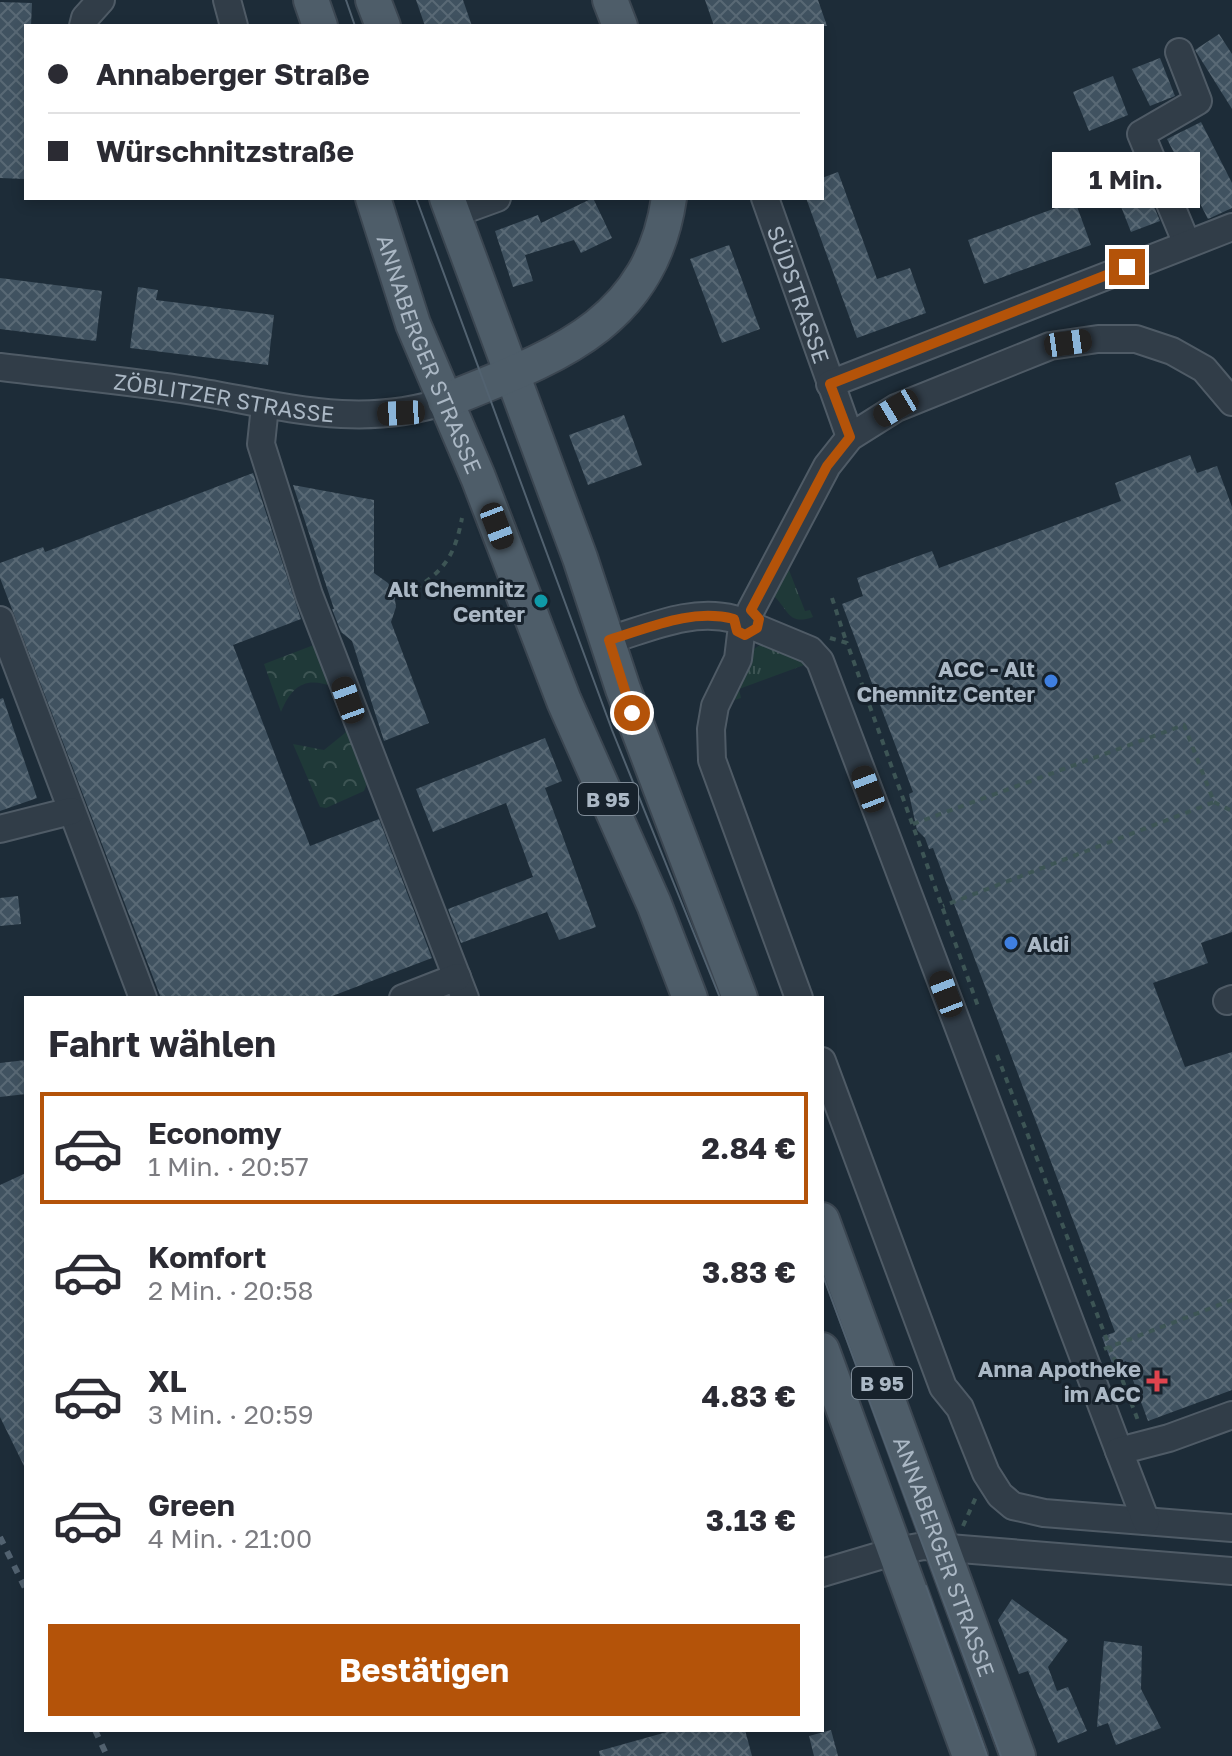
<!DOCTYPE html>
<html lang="de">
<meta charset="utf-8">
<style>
:root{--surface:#fff;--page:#f7f7f7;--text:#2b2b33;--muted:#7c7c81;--line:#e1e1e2;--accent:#b45309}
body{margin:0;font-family:"Golos Text",sans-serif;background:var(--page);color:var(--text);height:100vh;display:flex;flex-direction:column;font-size:30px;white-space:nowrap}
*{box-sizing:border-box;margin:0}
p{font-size:26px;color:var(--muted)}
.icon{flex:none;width:44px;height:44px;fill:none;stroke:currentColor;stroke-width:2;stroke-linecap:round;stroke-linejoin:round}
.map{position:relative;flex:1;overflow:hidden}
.drawer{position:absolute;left:24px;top:996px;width:800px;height:736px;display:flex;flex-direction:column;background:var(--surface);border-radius:0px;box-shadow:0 4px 12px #0003}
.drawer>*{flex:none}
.top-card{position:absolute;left:24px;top:24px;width:800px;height:176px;border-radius:0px;box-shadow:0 4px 12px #0003;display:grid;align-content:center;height:176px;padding:0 24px;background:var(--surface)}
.end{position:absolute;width:36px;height:36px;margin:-18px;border:10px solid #b45309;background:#fff;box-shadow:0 0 0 4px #fff}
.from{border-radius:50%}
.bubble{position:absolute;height:56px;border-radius:0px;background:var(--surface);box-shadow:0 4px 12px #0003;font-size:26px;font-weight:700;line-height:56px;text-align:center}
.car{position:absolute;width:24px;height:48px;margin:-24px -12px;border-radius:10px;box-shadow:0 0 6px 2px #0007;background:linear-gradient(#222 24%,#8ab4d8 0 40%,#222 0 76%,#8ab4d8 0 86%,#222 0)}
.top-card b{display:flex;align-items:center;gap:28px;height:76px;font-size:30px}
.top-card b+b{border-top:2px solid var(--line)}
.top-card i{width:20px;height:20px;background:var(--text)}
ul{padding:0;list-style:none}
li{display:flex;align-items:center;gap:24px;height:112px;margin:0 16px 12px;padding:0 8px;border:4px solid transparent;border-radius:0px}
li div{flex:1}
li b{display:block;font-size:30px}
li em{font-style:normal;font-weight:700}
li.current{border-color:var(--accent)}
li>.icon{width:72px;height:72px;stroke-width:1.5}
h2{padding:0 24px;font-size:36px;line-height:96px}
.cta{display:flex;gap:16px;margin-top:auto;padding:16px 24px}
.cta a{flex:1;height:92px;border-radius:0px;background:var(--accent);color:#fff;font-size:32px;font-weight:700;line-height:92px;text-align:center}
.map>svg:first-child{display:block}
.grass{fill:url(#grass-tufts)}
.park{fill:url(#park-crowns)}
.building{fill:url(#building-cross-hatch)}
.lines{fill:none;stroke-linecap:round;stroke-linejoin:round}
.minor-casing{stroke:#4f5b66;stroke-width:30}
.major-casing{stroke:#3b4651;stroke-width:38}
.path{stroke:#3d5555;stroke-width:4;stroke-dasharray:6 6;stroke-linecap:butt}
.minor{stroke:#313d48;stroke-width:26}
.major{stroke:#4e5d69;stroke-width:34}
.tram{stroke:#526270;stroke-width:2}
.rail{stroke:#526270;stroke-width:6;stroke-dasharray:8 8;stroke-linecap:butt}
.route{stroke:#b45309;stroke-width:10}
.culture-dot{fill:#0f9aa8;stroke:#17222c;stroke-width:3}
.shop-dot{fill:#3f7fe0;stroke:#17222c;stroke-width:3}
.health-dot{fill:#e0444e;stroke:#17222c;stroke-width:3}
.labels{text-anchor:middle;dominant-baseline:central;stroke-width:6;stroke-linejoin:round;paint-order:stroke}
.shield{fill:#17222c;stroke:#7f8b97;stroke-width:2}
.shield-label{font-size:20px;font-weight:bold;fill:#abb8c5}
.street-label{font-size:22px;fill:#abb8c5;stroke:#17222c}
.poi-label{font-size:22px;font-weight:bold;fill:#abb8c5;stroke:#17222c;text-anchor:end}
</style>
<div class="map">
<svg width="1232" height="1756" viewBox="0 0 1232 1756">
<defs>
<pattern id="grass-tufts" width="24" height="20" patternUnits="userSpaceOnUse" patternTransform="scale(2)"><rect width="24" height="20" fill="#1f3938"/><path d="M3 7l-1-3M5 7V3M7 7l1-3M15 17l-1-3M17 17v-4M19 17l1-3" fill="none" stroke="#3d5453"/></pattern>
<pattern id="park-crowns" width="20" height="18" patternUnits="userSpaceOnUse" patternTransform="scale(2)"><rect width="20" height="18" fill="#1f3938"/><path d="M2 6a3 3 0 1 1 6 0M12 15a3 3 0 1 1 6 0" fill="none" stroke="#3d5453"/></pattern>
<pattern id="building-cross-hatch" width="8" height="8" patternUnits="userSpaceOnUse" patternTransform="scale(2)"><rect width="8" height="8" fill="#405260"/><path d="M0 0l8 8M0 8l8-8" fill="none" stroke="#596975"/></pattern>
</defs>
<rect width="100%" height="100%" fill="#1d2c38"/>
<!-- grass -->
<g class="grass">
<path d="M 787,565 L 805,611 L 810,610 L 813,617 C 788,626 789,610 773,595 Z"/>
<path d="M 767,642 L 805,655 L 810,671 L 807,664 L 739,689 L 741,698 L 731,701 C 739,678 742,650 767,642 Z"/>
</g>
<!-- park -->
<g class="park">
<path d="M 319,643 L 334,687 C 306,676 292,685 281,712 L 264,664 Z"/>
<path d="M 348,725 L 368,781 L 364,791 L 326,808 L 320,807 L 293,744 L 324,750 L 345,733 Z"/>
</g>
<!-- building -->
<g class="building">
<path d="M 416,0 L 463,0 L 472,26 L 425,26 Z"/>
<path d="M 705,0 L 818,0 L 827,26 L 714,26 Z"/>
<path d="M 0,2 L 32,3 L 31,26 L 26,26 L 26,179 L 0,178 Z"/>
<path d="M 1219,34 L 1232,54 L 1232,109 L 1195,50 Z"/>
<path d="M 1160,58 L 1175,96 L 1150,106 L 1132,69 Z"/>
<path d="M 1113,76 L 1128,115 L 1089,131 L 1073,92 Z"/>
<path d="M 1201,122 L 1232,183 L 1232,208 L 1208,219 L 1167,139 Z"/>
<path d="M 1139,170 L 1160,221 L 1131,232 L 1111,181 Z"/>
<path d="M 838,172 L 877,279 L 910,268 L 926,313 L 857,338 L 806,198 L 822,198 L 822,178 Z"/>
<path d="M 593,198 L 612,238 L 581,253 L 574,240 L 525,255 L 533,281 L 513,287 L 495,231 L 538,215 L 541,223 Z"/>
<path d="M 1075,201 L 1091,245 L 984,284 L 968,240 Z"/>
<path d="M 729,245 L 760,329 L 722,343 L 690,259 Z"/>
<path d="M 0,278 L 102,291 L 96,341 L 0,329 Z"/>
<path d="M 138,287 L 158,290 L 156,300 L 274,315 L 268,365 L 130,348 Z"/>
<path d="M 624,415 L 642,465 L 588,485 L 569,435 Z"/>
<path d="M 1190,455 L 1197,473 L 1217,466 L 1232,507 L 1232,932 L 1201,943 L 1208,963 L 1153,983 L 1185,1067 L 1232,1052 L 1232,1390 L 1148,1421 L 1126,1361 L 1113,1366 L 1102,1337 L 1115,1332 L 933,848 L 929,849 L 925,838 L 917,830 L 909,794 L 913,792 L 842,604 L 863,596 L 857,578 L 932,551 L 939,568 L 1121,501 L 1115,483 Z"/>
<path d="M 253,473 L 301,619 L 233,645 L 310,846 L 379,819 L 432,958 L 327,998 L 161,998 L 0,578 L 0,563 L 43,547 L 45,552 Z"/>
<path d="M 293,485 L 374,500 L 374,573 L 388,583 L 394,593 L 396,607 L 391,622 L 429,723 L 384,741 L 352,641 L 341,632 L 332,609 L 334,609 Z"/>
<path d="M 3,698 L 37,798 L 0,811 L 0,699 Z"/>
<path d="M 545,738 L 562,781 L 545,788 L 596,927 L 559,940 L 547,912 L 461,943 L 448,909 L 533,877 L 506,803 L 433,832 L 416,789 Z"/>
<path d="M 18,896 L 21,924 L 0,926 L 0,898 Z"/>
<path d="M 26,1060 L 26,1094 L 0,1097 L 0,1063 Z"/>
<path d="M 26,1173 L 26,1470 L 0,1417 L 0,1185 Z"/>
<path d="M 1012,1599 L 1068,1640 L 1048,1667 L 1057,1691 L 1068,1687 L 1087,1731 L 1058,1743 L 1028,1671 L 1019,1674 L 998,1620 Z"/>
<path d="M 1104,1641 L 1142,1646 L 1141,1689 L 1161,1728 L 1116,1745 L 1108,1723 L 1097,1727 Z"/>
<path d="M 674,1730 L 745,1730 L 752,1756 L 600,1756 L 599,1751 Z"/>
<path d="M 831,1730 L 838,1756 L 814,1756 L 809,1736 Z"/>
</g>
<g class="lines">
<!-- minor casing -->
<g class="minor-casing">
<g id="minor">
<path d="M 227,0 L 234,26"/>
<path d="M 83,26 L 85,18 L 101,0"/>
<path d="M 1179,52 L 1198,101 L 1141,134 L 1187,244"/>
<path id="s1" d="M 765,198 L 850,437"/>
<path d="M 453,214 L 497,198"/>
<path id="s2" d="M 0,367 C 64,375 129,381 193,391 C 279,405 359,430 445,401"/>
<path d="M 830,384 L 1232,227"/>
<path d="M 265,406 L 261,444 L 309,595 L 465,998"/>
<path d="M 751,610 L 827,466 L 850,437 L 896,408 L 1050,346 L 1098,339 L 1136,339 L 1172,351 L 1204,369 L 1232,402"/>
<path d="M 0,620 L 143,998"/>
<path d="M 757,628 L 810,650 L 820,661 L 1119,1451"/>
<path d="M 741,634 L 738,659 L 715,706 L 711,729 L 712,760 L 799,998"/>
<path d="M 609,640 C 650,628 691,608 734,619"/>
<path d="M 0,829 L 71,811"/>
<path d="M 403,998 L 457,977"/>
<path d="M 1227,1001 L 1232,999"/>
<path d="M 822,1061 L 943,1387 L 960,1408 L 986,1473 L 1000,1495 L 1013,1506 L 1044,1513 L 1232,1528"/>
<path d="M 1146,1521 L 1119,1451 L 1169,1438 L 1232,1415"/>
<path d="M 822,1573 L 896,1551 L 924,1546 L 1232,1571"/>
</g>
</g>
<!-- major casing -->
<g class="major-casing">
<g id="major">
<path d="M 311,0 L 320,26"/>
<path d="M 373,0 L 383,26"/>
<path d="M 610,0 L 620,26"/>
<path id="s3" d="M 373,198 L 413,324 L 478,477 L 564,701 L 654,904 L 690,998"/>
<path d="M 447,198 L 580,558 L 623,689 L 740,998"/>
<path d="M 445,401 C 551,358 650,327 669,198"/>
<path id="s4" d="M 822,1220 L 1018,1756"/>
<path d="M 822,1350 L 970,1756"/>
</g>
</g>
<!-- path -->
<g class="path">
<path d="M 405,595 C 442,573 454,560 462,518"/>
<path d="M 832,598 L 846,641"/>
<path d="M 830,638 L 847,643 L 979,1009"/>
<path d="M 1214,802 L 1232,811"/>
<path d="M 913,824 L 1184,725 L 1214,802 L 943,906"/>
<path d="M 997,1055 L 1139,1423"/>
<path d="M 1104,1349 L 1232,1300"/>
<path d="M 963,1526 L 976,1497"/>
</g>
<!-- minor -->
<use href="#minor" class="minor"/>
<!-- major -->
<use href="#major" class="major"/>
<!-- tram -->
<g class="tram">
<path d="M 346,0 L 355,26"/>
<path d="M 416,198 L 612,730 L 720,998"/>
<path d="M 822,1273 L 1001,1756"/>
<path d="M 926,1586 L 987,1756"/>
</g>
<!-- rail -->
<g class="rail">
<path d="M 0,1537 L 26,1590"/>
<path d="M 95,1730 L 107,1756"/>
</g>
</g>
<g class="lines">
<!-- route -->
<path class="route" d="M 632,713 L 609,640 C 649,628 691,608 734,619 L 737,631 L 745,635 L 757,628 L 759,619 L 751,610 L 827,466 L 850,437 L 830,384 L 1127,267"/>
</g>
<!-- markers -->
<circle class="culture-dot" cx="541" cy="601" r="8"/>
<g class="shop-dot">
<circle cx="1051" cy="681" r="8"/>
<circle cx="1011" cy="943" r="8"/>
</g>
<path class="health-dot" d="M1153 1369h8v8h8v8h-8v8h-8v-8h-8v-8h8z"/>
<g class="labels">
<!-- shield labels -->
<g class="shield">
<rect x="578" y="783" width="60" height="32" rx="6"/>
<rect x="852" y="1367" width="60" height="32" rx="6"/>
</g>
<g class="shield-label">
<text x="608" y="799">B 95</text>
<text x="882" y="1383">B 95</text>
</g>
<!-- street labels -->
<g class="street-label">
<text stroke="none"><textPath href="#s1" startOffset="102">SÜDSTRASSE</textPath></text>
<text stroke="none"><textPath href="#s3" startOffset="166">ANNABERGER STRASSE</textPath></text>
<text stroke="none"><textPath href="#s2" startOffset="226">ZÖBLITZER STRASSE</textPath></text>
<text stroke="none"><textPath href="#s4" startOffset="358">ANNABERGER STRASSE</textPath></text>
</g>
<!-- poi labels -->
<g class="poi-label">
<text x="525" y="588">Alt Chemnitz<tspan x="525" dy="25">Center</tspan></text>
<text x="1035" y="668">ACC - Alt<tspan x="1035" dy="25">Chemnitz Center</tspan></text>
<text x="1027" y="943" text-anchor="start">Aldi</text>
<text x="1141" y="1368">Anna Apotheke<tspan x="1141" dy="25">im ACC</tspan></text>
</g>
</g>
</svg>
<i class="end from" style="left:632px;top:713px"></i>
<i class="end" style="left:1127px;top:267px"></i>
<div class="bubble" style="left:1052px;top:152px;width:148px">1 Min.</div>
<i class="car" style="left:1068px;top:343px;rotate:82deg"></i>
<i class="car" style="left:896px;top:408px;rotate:239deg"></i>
<i class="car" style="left:401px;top:413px;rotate:267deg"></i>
<i class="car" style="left:497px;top:526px;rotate:159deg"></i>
<i class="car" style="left:348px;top:700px;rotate:340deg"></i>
<i class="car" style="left:868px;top:789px;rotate:339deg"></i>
<i class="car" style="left:946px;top:994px;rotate:339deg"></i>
<div class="top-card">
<b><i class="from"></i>Annaberger Straße</b>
<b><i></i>Würschnitzstraße</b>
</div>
<section class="drawer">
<h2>Fahrt wählen</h2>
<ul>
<li class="current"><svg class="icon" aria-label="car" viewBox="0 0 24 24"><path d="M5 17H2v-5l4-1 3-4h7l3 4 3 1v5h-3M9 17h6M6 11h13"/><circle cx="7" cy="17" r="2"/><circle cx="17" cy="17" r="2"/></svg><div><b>Economy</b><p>1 Min. · 20:57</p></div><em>2.84 €</em></li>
<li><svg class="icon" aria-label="car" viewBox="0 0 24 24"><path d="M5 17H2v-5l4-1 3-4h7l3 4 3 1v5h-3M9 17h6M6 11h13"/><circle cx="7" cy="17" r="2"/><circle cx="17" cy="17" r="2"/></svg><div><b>Komfort</b><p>2 Min. · 20:58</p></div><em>3.83 €</em></li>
<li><svg class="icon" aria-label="car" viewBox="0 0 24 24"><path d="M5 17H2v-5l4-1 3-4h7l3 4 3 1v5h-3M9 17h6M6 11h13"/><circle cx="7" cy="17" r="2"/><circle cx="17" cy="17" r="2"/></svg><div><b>XL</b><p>3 Min. · 20:59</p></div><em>4.83 €</em></li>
<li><svg class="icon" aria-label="car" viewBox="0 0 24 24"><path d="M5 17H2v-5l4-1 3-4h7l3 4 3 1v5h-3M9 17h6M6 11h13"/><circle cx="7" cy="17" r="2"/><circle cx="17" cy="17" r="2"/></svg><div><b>Green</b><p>4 Min. · 21:00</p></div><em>3.13 €</em></li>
</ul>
<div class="cta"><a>Bestätigen</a></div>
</section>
</div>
